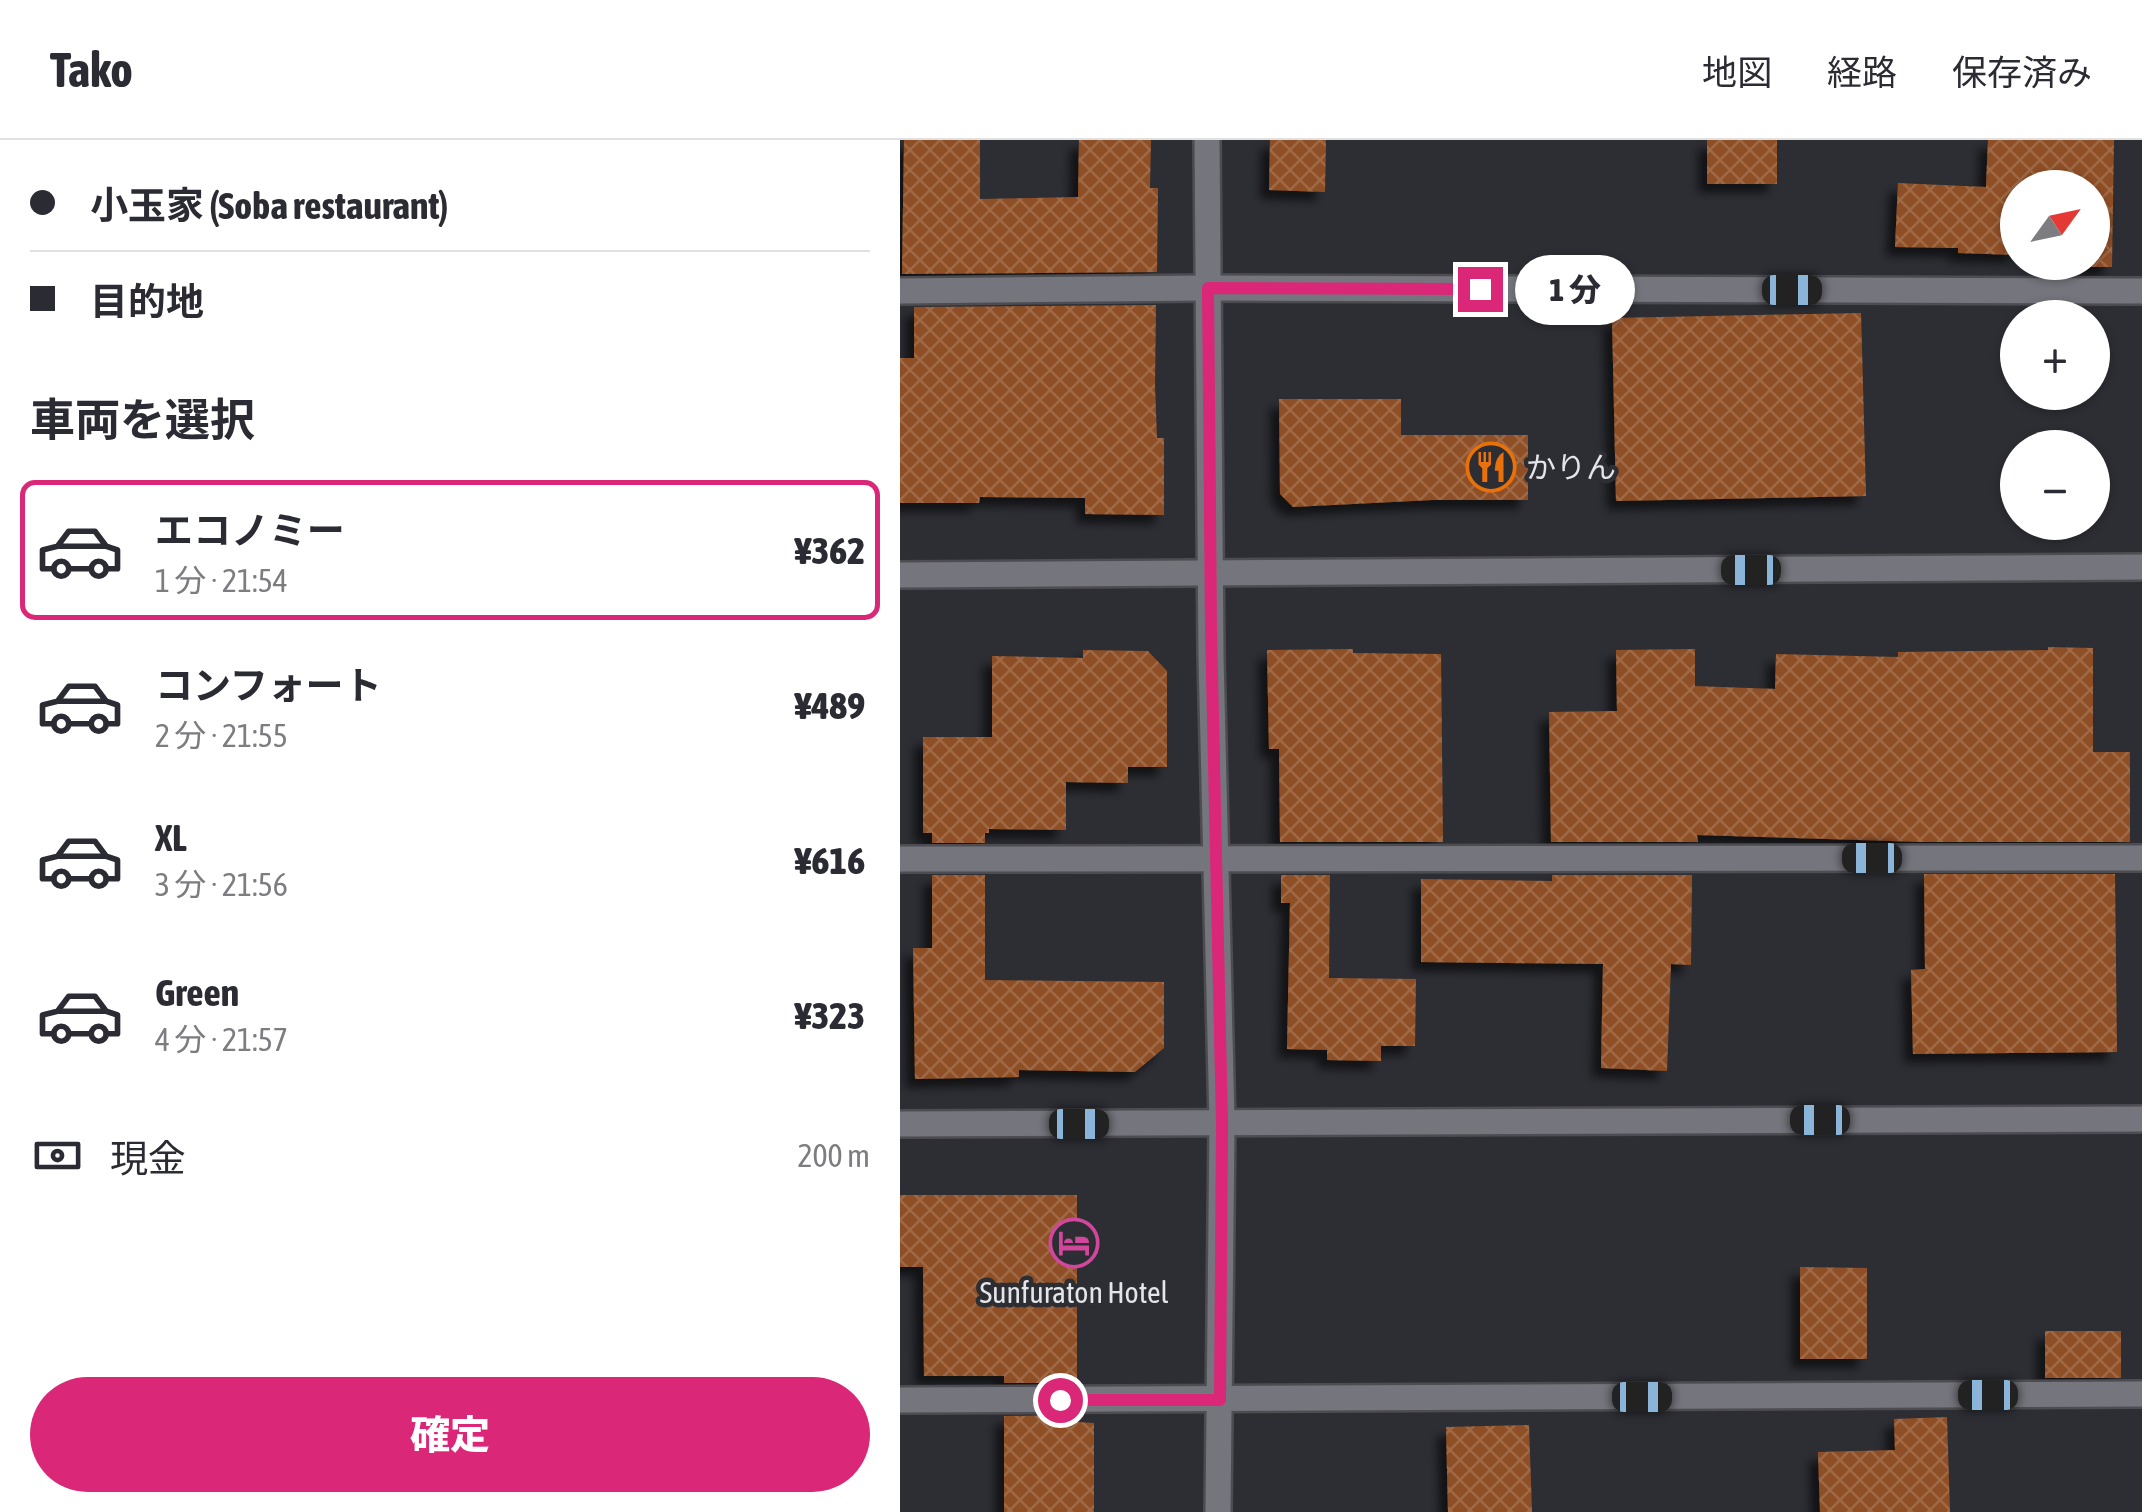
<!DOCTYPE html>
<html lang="ja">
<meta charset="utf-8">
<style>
:root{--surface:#fff;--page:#f7f7f7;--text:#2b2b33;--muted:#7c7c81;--line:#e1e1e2;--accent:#db2777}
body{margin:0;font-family:"Asap Condensed","Noto Sans JP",sans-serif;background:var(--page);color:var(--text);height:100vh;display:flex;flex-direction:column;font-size:38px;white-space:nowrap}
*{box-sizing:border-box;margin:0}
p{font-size:32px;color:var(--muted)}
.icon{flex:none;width:55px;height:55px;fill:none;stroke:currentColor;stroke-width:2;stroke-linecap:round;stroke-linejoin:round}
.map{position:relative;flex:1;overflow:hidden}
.sheet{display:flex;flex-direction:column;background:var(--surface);width:900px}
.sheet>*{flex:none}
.guide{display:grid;align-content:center;height:220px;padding:0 30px;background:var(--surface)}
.needle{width:65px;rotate:57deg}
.buttons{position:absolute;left:1100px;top:30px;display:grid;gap:20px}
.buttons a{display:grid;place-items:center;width:110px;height:110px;border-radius:50%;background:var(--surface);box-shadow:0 2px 8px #0004;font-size:50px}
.end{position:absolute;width:45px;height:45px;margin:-22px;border:12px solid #db2777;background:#fff;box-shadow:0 0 0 5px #fff}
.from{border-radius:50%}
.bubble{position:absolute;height:70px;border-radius:35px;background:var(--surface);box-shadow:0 2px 8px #0004;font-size:32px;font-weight:800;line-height:70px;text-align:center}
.car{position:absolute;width:30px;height:60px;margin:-30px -15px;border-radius:12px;box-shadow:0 0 8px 2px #0007;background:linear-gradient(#222 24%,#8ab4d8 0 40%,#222 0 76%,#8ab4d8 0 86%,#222 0)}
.guide b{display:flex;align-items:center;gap:35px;height:95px;font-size:38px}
.guide b+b{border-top:2px solid var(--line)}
.guide i{width:25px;height:25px;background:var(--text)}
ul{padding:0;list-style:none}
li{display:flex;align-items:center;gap:30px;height:140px;margin:0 20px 15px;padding:0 10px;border:5px solid transparent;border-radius:15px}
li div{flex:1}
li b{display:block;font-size:38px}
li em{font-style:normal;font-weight:800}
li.on{border-color:var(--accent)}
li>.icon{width:90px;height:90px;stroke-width:1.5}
h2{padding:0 30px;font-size:45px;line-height:120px}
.pay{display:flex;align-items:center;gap:25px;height:110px;padding:0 30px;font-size:38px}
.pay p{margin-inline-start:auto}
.primary-button{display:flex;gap:20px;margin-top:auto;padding:20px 30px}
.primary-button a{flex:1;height:115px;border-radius:60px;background:var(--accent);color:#fff;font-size:40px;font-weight:800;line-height:115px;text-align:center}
header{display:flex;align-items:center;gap:60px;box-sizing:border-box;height:140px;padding:0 50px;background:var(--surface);border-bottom:2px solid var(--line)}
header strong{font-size:48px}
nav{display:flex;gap:55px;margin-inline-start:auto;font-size:35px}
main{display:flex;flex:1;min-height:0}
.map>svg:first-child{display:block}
.building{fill:url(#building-cross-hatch);filter:url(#shadow)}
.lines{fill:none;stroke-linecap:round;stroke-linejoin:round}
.minor-casing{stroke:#4c4c51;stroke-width:30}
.minor{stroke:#75767d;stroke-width:25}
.route{stroke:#db2777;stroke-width:12}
.labels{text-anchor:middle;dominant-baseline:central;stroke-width:9;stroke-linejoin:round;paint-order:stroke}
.poi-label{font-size:30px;fill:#e4e5e9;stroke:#2d2e34;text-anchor:start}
</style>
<header>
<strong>Tako</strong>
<nav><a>地図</a><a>経路</a><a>保存済み</a></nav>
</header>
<main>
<section class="sheet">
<div class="guide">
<b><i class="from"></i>小玉家 (Soba restaurant)</b>
<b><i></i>目的地</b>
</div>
<h2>車両を選択</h2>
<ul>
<li class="on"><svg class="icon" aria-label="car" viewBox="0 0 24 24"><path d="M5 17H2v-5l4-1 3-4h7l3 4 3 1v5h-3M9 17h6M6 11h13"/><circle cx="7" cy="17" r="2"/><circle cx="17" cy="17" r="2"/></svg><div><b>エコノミー</b><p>1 分 · 21:54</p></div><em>¥362</em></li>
<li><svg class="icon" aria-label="car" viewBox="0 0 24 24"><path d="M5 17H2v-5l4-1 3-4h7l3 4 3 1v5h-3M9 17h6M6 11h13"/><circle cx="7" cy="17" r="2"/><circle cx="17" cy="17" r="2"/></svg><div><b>コンフォート</b><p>2 分 · 21:55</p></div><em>¥489</em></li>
<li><svg class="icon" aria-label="car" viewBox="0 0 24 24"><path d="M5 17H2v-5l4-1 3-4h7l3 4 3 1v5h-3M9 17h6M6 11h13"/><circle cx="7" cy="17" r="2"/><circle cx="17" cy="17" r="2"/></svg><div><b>XL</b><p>3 分 · 21:56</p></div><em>¥616</em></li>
<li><svg class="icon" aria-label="car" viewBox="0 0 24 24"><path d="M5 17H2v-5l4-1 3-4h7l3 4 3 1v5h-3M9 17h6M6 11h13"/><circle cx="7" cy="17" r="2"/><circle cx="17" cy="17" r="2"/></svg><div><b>Green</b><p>4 分 · 21:57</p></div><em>¥323</em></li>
</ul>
<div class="pay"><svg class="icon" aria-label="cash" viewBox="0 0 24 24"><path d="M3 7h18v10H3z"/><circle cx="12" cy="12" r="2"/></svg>現金<p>200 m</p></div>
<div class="primary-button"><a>確定</a></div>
</section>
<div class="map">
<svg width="1242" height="1372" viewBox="0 0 1242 1372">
<defs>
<pattern id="building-cross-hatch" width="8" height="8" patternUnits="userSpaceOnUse" patternTransform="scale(2.5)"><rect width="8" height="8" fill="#8f5025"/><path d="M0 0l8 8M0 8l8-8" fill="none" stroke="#9f6945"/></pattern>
<filter id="shadow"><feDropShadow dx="-9" dy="9" stdDeviation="5" flood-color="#0009"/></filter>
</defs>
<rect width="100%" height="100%" fill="#2d2e34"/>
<!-- building -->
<g class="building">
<path d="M 4,0 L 80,0 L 80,59 L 178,57 L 179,0 L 251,0 L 250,48 L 258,48 L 257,132 L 2,134 Z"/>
<path d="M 370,0 L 426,0 L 425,52 L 369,50 Z"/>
<rect x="807" y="0" width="70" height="44"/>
<path d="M 1088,0 L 1214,0 L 1212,127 L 1146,127 L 1146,122 L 1192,122 L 1192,48 L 1118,48 L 1118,115 L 1058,113 L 1058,108 L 995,107 L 998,43 L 1086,47 Z"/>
<path d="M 256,165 L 255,245 L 257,298 L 264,298 L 264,375 L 185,374 L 185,358 L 80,357 L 79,363 L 0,363 L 0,218 L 14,218 L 14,167 Z"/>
<path d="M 961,173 L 966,356 L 716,361 L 712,178 Z"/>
<path d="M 379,259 L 501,259 L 501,295 L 628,295 L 628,360 L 532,360 L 393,367 L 380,354 Z"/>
<path d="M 1148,507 L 1193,508 L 1193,612 L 1230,612 L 1230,702 L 1023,702 L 797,695 L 798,702 L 651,702 L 649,572 L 717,571 L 716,510 L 795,509 L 795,546 L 875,549 L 876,514 L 998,517 L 998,512 L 1148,510 Z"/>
<path d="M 453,509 L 453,513 L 541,514 L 543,702 L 380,702 L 379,609 L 369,609 L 367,510 Z"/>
<path d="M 183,510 L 248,511 L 267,531 L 267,627 L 228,627 L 228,643 L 166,642 L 166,690 L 89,689 L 89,693 L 85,693 L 85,703 L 32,703 L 32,693 L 23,693 L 23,597 L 92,597 L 92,516 L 183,518 Z"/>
<path d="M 1024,734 L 1215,734 L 1217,912 L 1013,914 L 1011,830 L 1025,829 Z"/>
<path d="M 32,735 L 85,735 L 85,840 L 264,842 L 264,908 L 235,932 L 119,930 L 119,937 L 15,939 L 13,808 L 32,808 Z"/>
<path d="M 381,735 L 430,735 L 429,838 L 516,839 L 515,906 L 481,906 L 481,921 L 427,920 L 427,910 L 387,909 L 390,763 L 381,763 Z"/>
<path d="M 652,735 L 792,735 L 791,825 L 771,824 L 767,931 L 701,928 L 703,824 L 521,822 L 521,739 L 652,741 Z"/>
<path d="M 0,1055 L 177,1055 L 177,1243 L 104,1243 L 104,1236 L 24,1236 L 23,1127 L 0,1127 Z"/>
<path d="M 900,1127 L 967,1128 L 967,1219 L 900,1219 Z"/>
<rect x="1145" y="1191" width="76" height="47"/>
<path d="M 178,1275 L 178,1282 L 194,1283 L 194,1372 L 104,1372 L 104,1276 Z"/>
<path d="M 1047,1277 L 1050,1372 L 920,1372 L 918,1312 L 995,1310 L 994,1279 Z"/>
<path d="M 629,1285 L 632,1372 L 548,1372 L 546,1287 Z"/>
</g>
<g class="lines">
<!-- minor casing -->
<g class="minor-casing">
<g id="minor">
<path d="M 307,0 L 311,516 L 322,983 L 318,1372"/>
<path d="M 0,151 L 308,148 L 1242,151"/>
<path d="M 0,435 L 1242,427"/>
<path d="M 0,719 L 1242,718"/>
<path d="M 0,984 L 1242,979"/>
<path d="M 0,1260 L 1242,1254"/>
</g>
</g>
<!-- minor -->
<use href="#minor" class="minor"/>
</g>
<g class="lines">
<!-- route -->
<path class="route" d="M 160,1260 L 320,1260 L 322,984 L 311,488 L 308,148 L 580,149"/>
</g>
<!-- icons -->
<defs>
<g id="restaurant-ring" transform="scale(2.5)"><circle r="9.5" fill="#2d2e34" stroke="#e8710a" stroke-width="1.5"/><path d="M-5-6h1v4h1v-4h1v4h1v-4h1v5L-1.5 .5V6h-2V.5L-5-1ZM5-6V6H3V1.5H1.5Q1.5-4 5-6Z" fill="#e8710a"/></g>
<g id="hotel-ring" transform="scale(2.5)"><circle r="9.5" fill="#2d2e34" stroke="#d1479c" stroke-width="1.5"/><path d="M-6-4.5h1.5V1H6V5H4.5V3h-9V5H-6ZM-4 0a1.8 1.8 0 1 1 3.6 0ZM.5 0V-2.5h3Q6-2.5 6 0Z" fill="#d1479c"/></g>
</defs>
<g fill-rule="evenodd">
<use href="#restaurant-ring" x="591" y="327"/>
<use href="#hotel-ring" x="174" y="1103"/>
</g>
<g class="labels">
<!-- poi labels -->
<g class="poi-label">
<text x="626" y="327">かりん</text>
<text x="174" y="1152" text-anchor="middle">Sunfuraton Hotel</text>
</g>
</g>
</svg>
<div class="buttons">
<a><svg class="needle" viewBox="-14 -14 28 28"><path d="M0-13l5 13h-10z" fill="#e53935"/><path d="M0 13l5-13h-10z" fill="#7c7c81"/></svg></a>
<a>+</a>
<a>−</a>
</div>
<i class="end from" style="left:160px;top:1260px"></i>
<i class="end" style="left:580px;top:149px"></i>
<div class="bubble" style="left:615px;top:115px;width:120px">1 分</div>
<i class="car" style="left:892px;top:150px;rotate:90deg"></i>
<i class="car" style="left:851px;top:430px;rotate:270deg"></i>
<i class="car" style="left:972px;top:718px;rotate:270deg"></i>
<i class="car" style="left:920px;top:980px;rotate:270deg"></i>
<i class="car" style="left:179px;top:984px;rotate:90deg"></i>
<i class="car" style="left:1088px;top:1255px;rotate:270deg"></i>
<i class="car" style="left:742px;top:1257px;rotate:90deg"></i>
</div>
</main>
